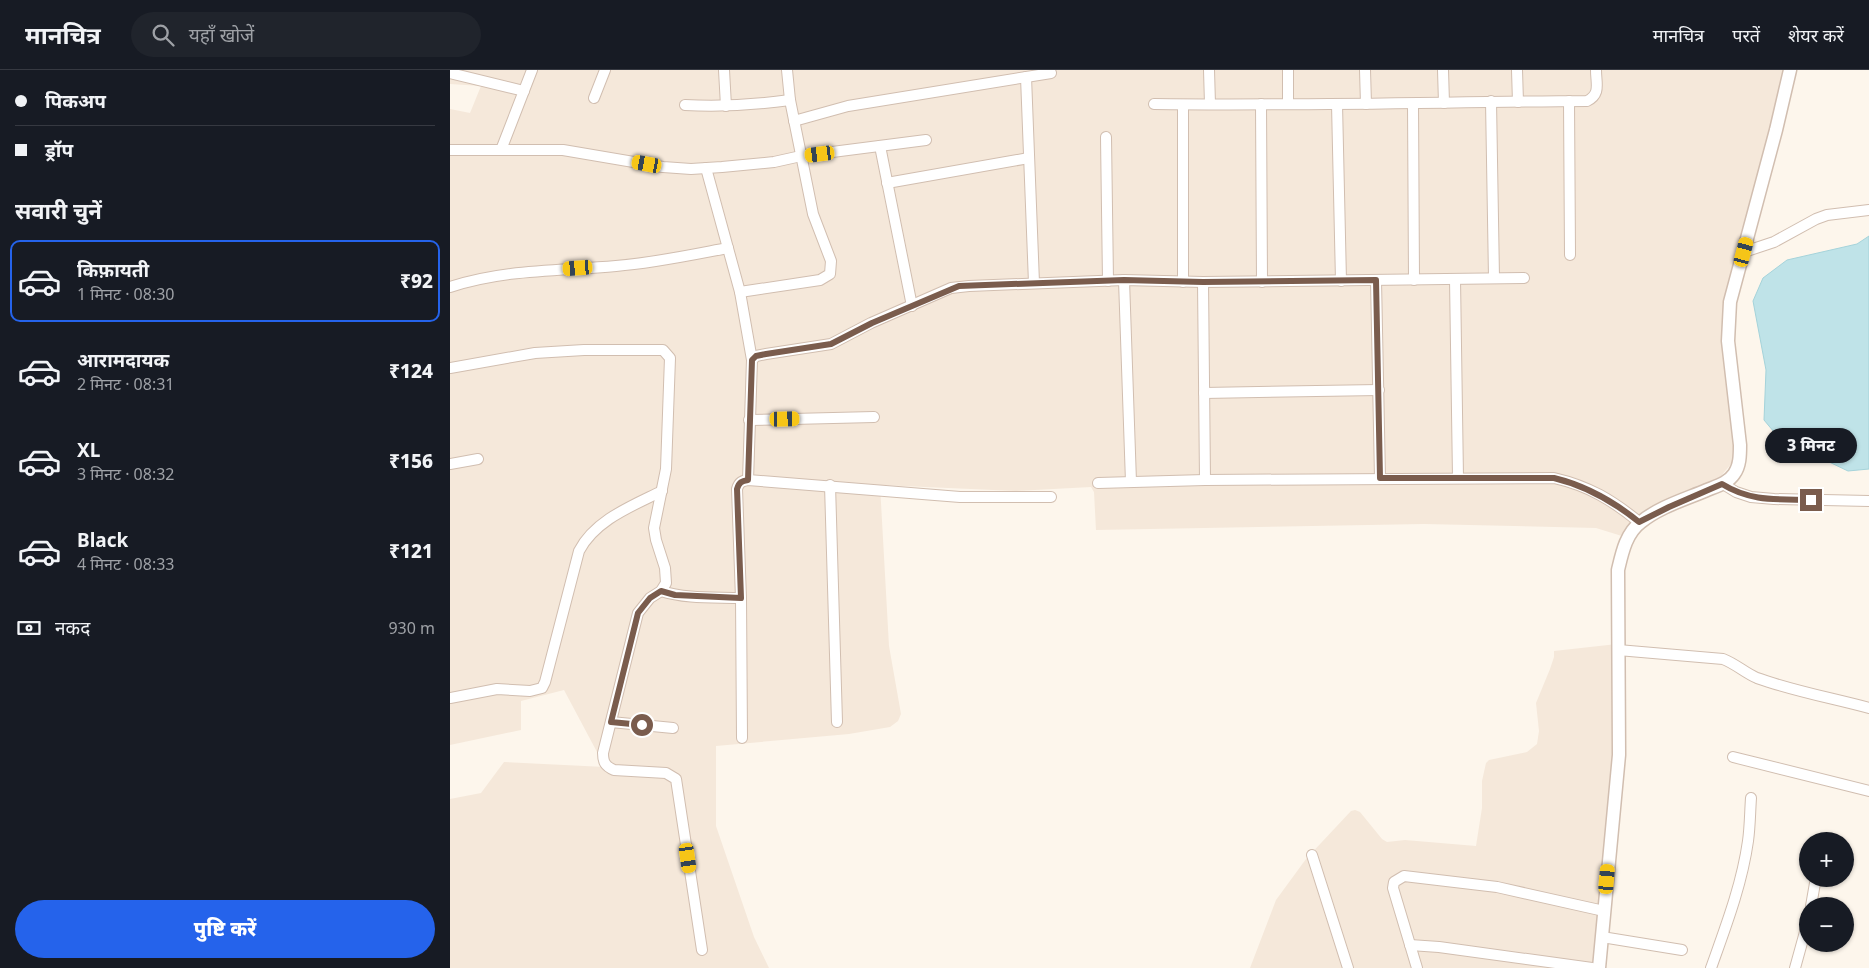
<!DOCTYPE html>
<html lang="hi">
<meta charset="utf-8">
<style>
:root{--surface:#171b24;--page:#20242c;--text:#f1f3f6;--muted:#9ea1a6;--line:#363941;--accent:#2563eb}
body{margin:0;font-family:"Noto Sans","Noto Sans Devanagari",sans-serif;background:var(--page);color:var(--text);height:100vh;display:flex;flex-direction:column;font-size:19px;white-space:nowrap}
*{box-sizing:border-box;margin:0}
p{font-size:16px;color:var(--muted)}
.icon{flex:none;width:28px;height:28px;fill:none;stroke:currentColor;stroke-width:2;stroke-linecap:round;stroke-linejoin:round}
.map{position:relative;flex:1;overflow:hidden}
.panel{display:flex;flex-direction:column;background:var(--surface);width:450px}
.panel>*{flex:none}
.guide{display:grid;align-content:center;height:110px;padding:0 15px;background:var(--surface)}
.buttons{position:absolute;left:1349px;top:762px;display:grid;gap:10px}
.buttons a{display:grid;place-items:center;width:55px;height:55px;border-radius:50%;background:var(--surface);box-shadow:0 1px 4px #0004;font-size:25px}
.end{position:absolute;width:22px;height:22px;margin:-11px;border:6px solid #7a5c4d;background:#fff;box-shadow:0 0 0 2px #fff}
.from{border-radius:50%}
.bubble{position:absolute;height:35px;border-radius:18px;background:var(--surface);box-shadow:0 1px 4px #0004;font-size:16px;font-weight:800;line-height:35px;text-align:center}
.car{position:absolute;width:15px;height:30px;margin:-15px -8px;border-radius:6px;box-shadow:0 0 4px 1px #0007;background:linear-gradient(#f5c518 24%,#345 0 40%,#f5c518 0 76%,#345 0 86%,#f5c518 0)}
.guide b{display:flex;align-items:center;gap:18px;height:48px;font-size:19px}
.guide b+b{border-top:1px solid var(--line)}
.guide i{width:12px;height:12px;background:var(--text)}
ul{padding:0;list-style:none}
li{display:flex;align-items:center;gap:15px;height:82px;margin:0 10px 8px;padding:0 5px;border:2px solid transparent;border-radius:10px}
li div{flex:1}
li b{display:block;font-size:19px}
li em{font-style:normal;font-weight:800}
li.current{border-color:var(--accent)}
li>.icon{width:45px;height:45px;stroke-width:1.5}
h2{padding:0 15px;font-size:22px;line-height:60px}
.pay{display:flex;align-items:center;gap:12px;height:55px;padding:0 15px;font-size:19px}
.pay p{margin-inline-start:auto}
.primary-button{display:flex;gap:10px;margin-top:auto;padding:10px 15px}
.primary-button a{flex:1;height:58px;border-radius:30px;background:var(--accent);color:#fff;font-size:20px;font-weight:800;line-height:58px;text-align:center}
header{display:flex;align-items:center;gap:30px;box-sizing:border-box;height:70px;padding:0 25px;background:var(--surface);border-bottom:1px solid var(--line)}
header strong{font-size:24px}
nav{display:flex;gap:28px;margin-inline-start:auto;font-size:18px}
.search{width:350px;height:45px;background:var(--page);display:flex;align-items:center;gap:12px;box-sizing:border-box;padding:0 18px;border-radius:28px;color:var(--muted);font-size:19px}
main{display:flex;flex:1;min-height:0}
.map>svg:first-child{display:block}
.residential{fill:#f5e8da}
.water{fill:#bfe3e8;stroke:#a5d3da}
.lines{fill:none;stroke-linecap:round;stroke-linejoin:round}
.minor-casing{stroke:#d1beb0;stroke-width:12}
.tertiary-casing{stroke:#d1beb0;stroke-width:15}
.minor{stroke:#fff;stroke-width:10}
.tertiary{stroke:#fff;stroke-width:12}
.route{stroke:#7a5c4d;stroke-width:6}
</style>
<header>
<strong>मानचित्र</strong>
<div class="search"><svg class="icon" aria-label="search" viewBox="0 0 24 24"><circle cx="10" cy="10" r="6"/><path d="M15 15l6 6"/></svg>यहाँ खोजें</div>
<nav><a>मानचित्र</a><a>परतें</a><a>शेयर करें</a></nav>
</header>
<main>
<section class="panel">
<div class="guide">
<b><i class="from"></i>पिकअप</b>
<b><i></i>ड्रॉप</b>
</div>
<h2>सवारी चुनें</h2>
<ul>
<li class="current"><svg class="icon" aria-label="car" viewBox="0 0 24 24"><path d="M5 17H2v-5l4-1 3-4h7l3 4 3 1v5h-3M9 17h6M6 11h13"/><circle cx="7" cy="17" r="2"/><circle cx="17" cy="17" r="2"/></svg><div><b>किफ़ायती</b><p>1 मिनट · 08:30</p></div><em>₹92</em></li>
<li><svg class="icon" aria-label="car" viewBox="0 0 24 24"><path d="M5 17H2v-5l4-1 3-4h7l3 4 3 1v5h-3M9 17h6M6 11h13"/><circle cx="7" cy="17" r="2"/><circle cx="17" cy="17" r="2"/></svg><div><b>आरामदायक</b><p>2 मिनट · 08:31</p></div><em>₹124</em></li>
<li><svg class="icon" aria-label="car" viewBox="0 0 24 24"><path d="M5 17H2v-5l4-1 3-4h7l3 4 3 1v5h-3M9 17h6M6 11h13"/><circle cx="7" cy="17" r="2"/><circle cx="17" cy="17" r="2"/></svg><div><b>XL</b><p>3 मिनट · 08:32</p></div><em>₹156</em></li>
<li><svg class="icon" aria-label="car" viewBox="0 0 24 24"><path d="M5 17H2v-5l4-1 3-4h7l3 4 3 1v5h-3M9 17h6M6 11h13"/><circle cx="7" cy="17" r="2"/><circle cx="17" cy="17" r="2"/></svg><div><b>Black</b><p>4 मिनट · 08:33</p></div><em>₹121</em></li>
</ul>
<div class="pay"><svg class="icon" aria-label="cash" viewBox="0 0 24 24"><path d="M3 7h18v10H3z"/><circle cx="12" cy="12" r="2"/></svg>नकद<p>930 m</p></div>
<div class="primary-button"><a>पुष्टि करें</a></div>
</section>
<div class="map">
<svg width="1419" height="898" viewBox="0 0 1419 898">
<rect width="100%" height="100%" fill="#fdf6ec"/>
<!-- residential -->
<g class="residential">
<path d="M 0,0 L 1338,0 L 1299,136 L 1276,248 L 1288,379 L 1281,394 L 1271,406 L 1175,467 L 1146,458 L 974,454 L 646,460 L 644,422 L 641,417 L 566,421 L 430,415 L 439,576 L 451,644 L 448,651 L 440,657 L 399,664 L 266,676 L 266,756 L 304,867 L 319,898 L 0,898 L 0,729 L 31,723 L 54,692 L 155,697 L 114,620 L 71,631 L 71,660 L 0,675 L 0,39 L 20,43 L 31,16 L 0,14 Z"/>
<path d="M 1167,574 L 1169,644 L 1148,898 L 800,898 L 826,830 L 856,789 L 901,741 L 905,740 L 910,742 L 932,769 L 937,772 L 955,770 L 1026,776 L 1032,738 L 1032,711 L 1036,693 L 1039,690 L 1077,682 L 1087,674 L 1089,661 L 1086,633 L 1100,599 L 1104,587 L 1104,581 Z"/>
</g>
<!-- water -->
<path class="water" d="M 1419,166 L 1419,399 L 1398,401 L 1329,368 L 1314,350 L 1316,300 L 1303,231 L 1313,208 L 1337,190 L 1407,174 Z"/>
<g class="lines">
<!-- minor casing -->
<g class="minor-casing">
<g id="minor">
<path d="M 274,0 L 276,36"/>
<path d="M 759,0 L 760,34"/>
<path d="M 838,0 L 838,34"/>
<path d="M 915,0 L 916,34"/>
<path d="M 993,0 L 994,33"/>
<path d="M 1067,0 L 1068,32"/>
<path d="M 0,3 L 74,21"/>
<path d="M 576,7 L 584,213"/>
<path d="M 144,28 L 155,0"/>
<path d="M 1041,31 L 1044,208"/>
<path d="M 1119,31 L 1120,185"/>
<path d="M 704,34 C 849,36 993,32 1137,31 C 1151,24 1146,14 1146,0"/>
<path d="M 811,34 L 812,212"/>
<path d="M 887,34 L 891,211"/>
<path d="M 963,34 L 964,210"/>
<path d="M 235,35 C 271,37 304,35 340,30"/>
<path d="M 733,35 L 733,212"/>
<path d="M 344,51 L 398,36 L 601,3"/>
<path d="M 656,67 L 658,211"/>
<path d="M 430,76 L 462,236"/>
<path d="M 0,80 L 113,80 L 213,97 L 241,99 L 272,97 L 324,92 L 351,86 L 476,70"/>
<path d="M 51,80 L 82,0"/>
<path d="M 256,98 L 290,222 L 302,290"/>
<path d="M 437,113 L 579,88"/>
<path d="M 1294,182 L 1324,172 L 1366,149 L 1377,145 L 1419,140"/>
<path d="M 1005,209 L 1008,408"/>
<path d="M 674,210 L 681,412"/>
<path d="M 926,210 L 930,408"/>
<path d="M 753,212 L 755,410"/>
<path d="M 0,217 C 54,199 110,201 166,196 C 204,193 241,185 278,178"/>
<path d="M 290,222 L 370,210 L 380,204 L 381,191 L 363,144 L 340,30 L 337,0"/>
<path d="M 0,298 L 85,283 L 134,280 L 213,280 L 220,288 L 216,399 L 204,458 L 206,470 L 215,498 L 216,513 L 211,521 L 200,528 L 188,543 L 153,683 C 153,692 155,696 164,700 L 216,703 L 226,709 L 252,880"/>
<path d="M 754,323 L 929,320"/>
<path d="M 299,350 L 424,347"/>
<path d="M 0,394 L 28,389"/>
<path d="M 298,410 L 302,290 L 306,286 L 316,284 L 381,274 L 421,253 L 501,218 L 519,216 L 674,210 L 753,212 L 1074,208"/>
<path d="M 648,413 L 755,410 L 1104,408 C 1139,416 1162,430 1189,452"/>
<path d="M 1273,414 L 1286,422 L 1301,427 L 1324,429 L 1419,431"/>
<path d="M 380,415 L 387,652"/>
<path d="M 211,521 C 236,529 264,527 291,528"/>
<path d="M 1168,580 L 1273,589 C 1286,594 1295,603 1307,608 C 1343,621 1382,628 1419,638"/>
<path d="M 0,628 L 47,619 L 80,621 L 92,618 L 95,612 L 129,481 C 145,450 182,436 212,421"/>
<path d="M 161,652 L 223,658"/>
<path d="M 292,668 L 291,528 L 287,419 C 289,412 292,411 298,410 L 510,427 L 601,427"/>
<path d="M 1283,687 L 1419,721"/>
<path d="M 862,785 L 898,898"/>
<path d="M 1361,836 L 1365,813"/>
<path d="M 1152,867 L 1232,880"/>
<path d="M 960,875 L 989,877 L 1142,898"/>
<path d="M 967,898 L 943,818 L 944,812 L 954,806 L 1047,817 L 1154,841"/>
<path d="M 1261,898 C 1276,856 1292,814 1298,771 C 1300,757 1300,742 1301,728"/>
<path d="M 1345,898 L 1358,851"/>
</g>
</g>
<!-- tertiary casing -->
<g class="tertiary-casing">
<path id="tertiary" d="M 1149,898 L 1169,685 L 1168,500 C 1172,483 1176,463 1191,452 C 1209,437 1236,429 1257,420 C 1267,416 1278,413 1284,404 C 1290,396 1290,385 1290,375 L 1278,271 L 1280,232 L 1326,60 L 1340,0"/>
</g>
<!-- minor -->
<use href="#minor" class="minor"/>
<!-- tertiary -->
<use href="#tertiary" class="tertiary"/>
</g>
<g class="lines">
<!-- route -->
<path class="route" d="M 192,655 L 161,652 L 188,543 L 200,528 L 211,521 L 225,525 L 291,528 L 287,419 C 289,412 292,411 298,410 L 302,290 L 306,286 L 316,284 L 381,274 L 422,253 L 509,216 L 674,210 L 753,212 L 926,210 L 930,408 L 1104,408 C 1137,416 1163,431 1189,452 L 1219,437 L 1272,414 C 1301,432 1328,429 1361,430"/>
</g>
</svg>
<div class="buttons">
<a>+</a>
<a>−</a>
</div>
<i class="end from" style="left:192px;top:655px"></i>
<i class="end" style="left:1361px;top:430px"></i>
<div class="bubble" style="left:1315px;top:358px;width:92px">3 मिनट</div>
<i class="car" style="left:370px;top:84px;rotate:263deg"></i>
<i class="car" style="left:197px;top:94px;rotate:280deg"></i>
<i class="car" style="left:1294px;top:182px;rotate:15deg"></i>
<i class="car" style="left:128px;top:198px;rotate:266deg"></i>
<i class="car" style="left:335px;top:349px;rotate:89deg"></i>
<i class="car" style="left:238px;top:788px;rotate:172deg"></i>
<i class="car" style="left:1157px;top:809px;rotate:5deg"></i>
</div>
</main>
